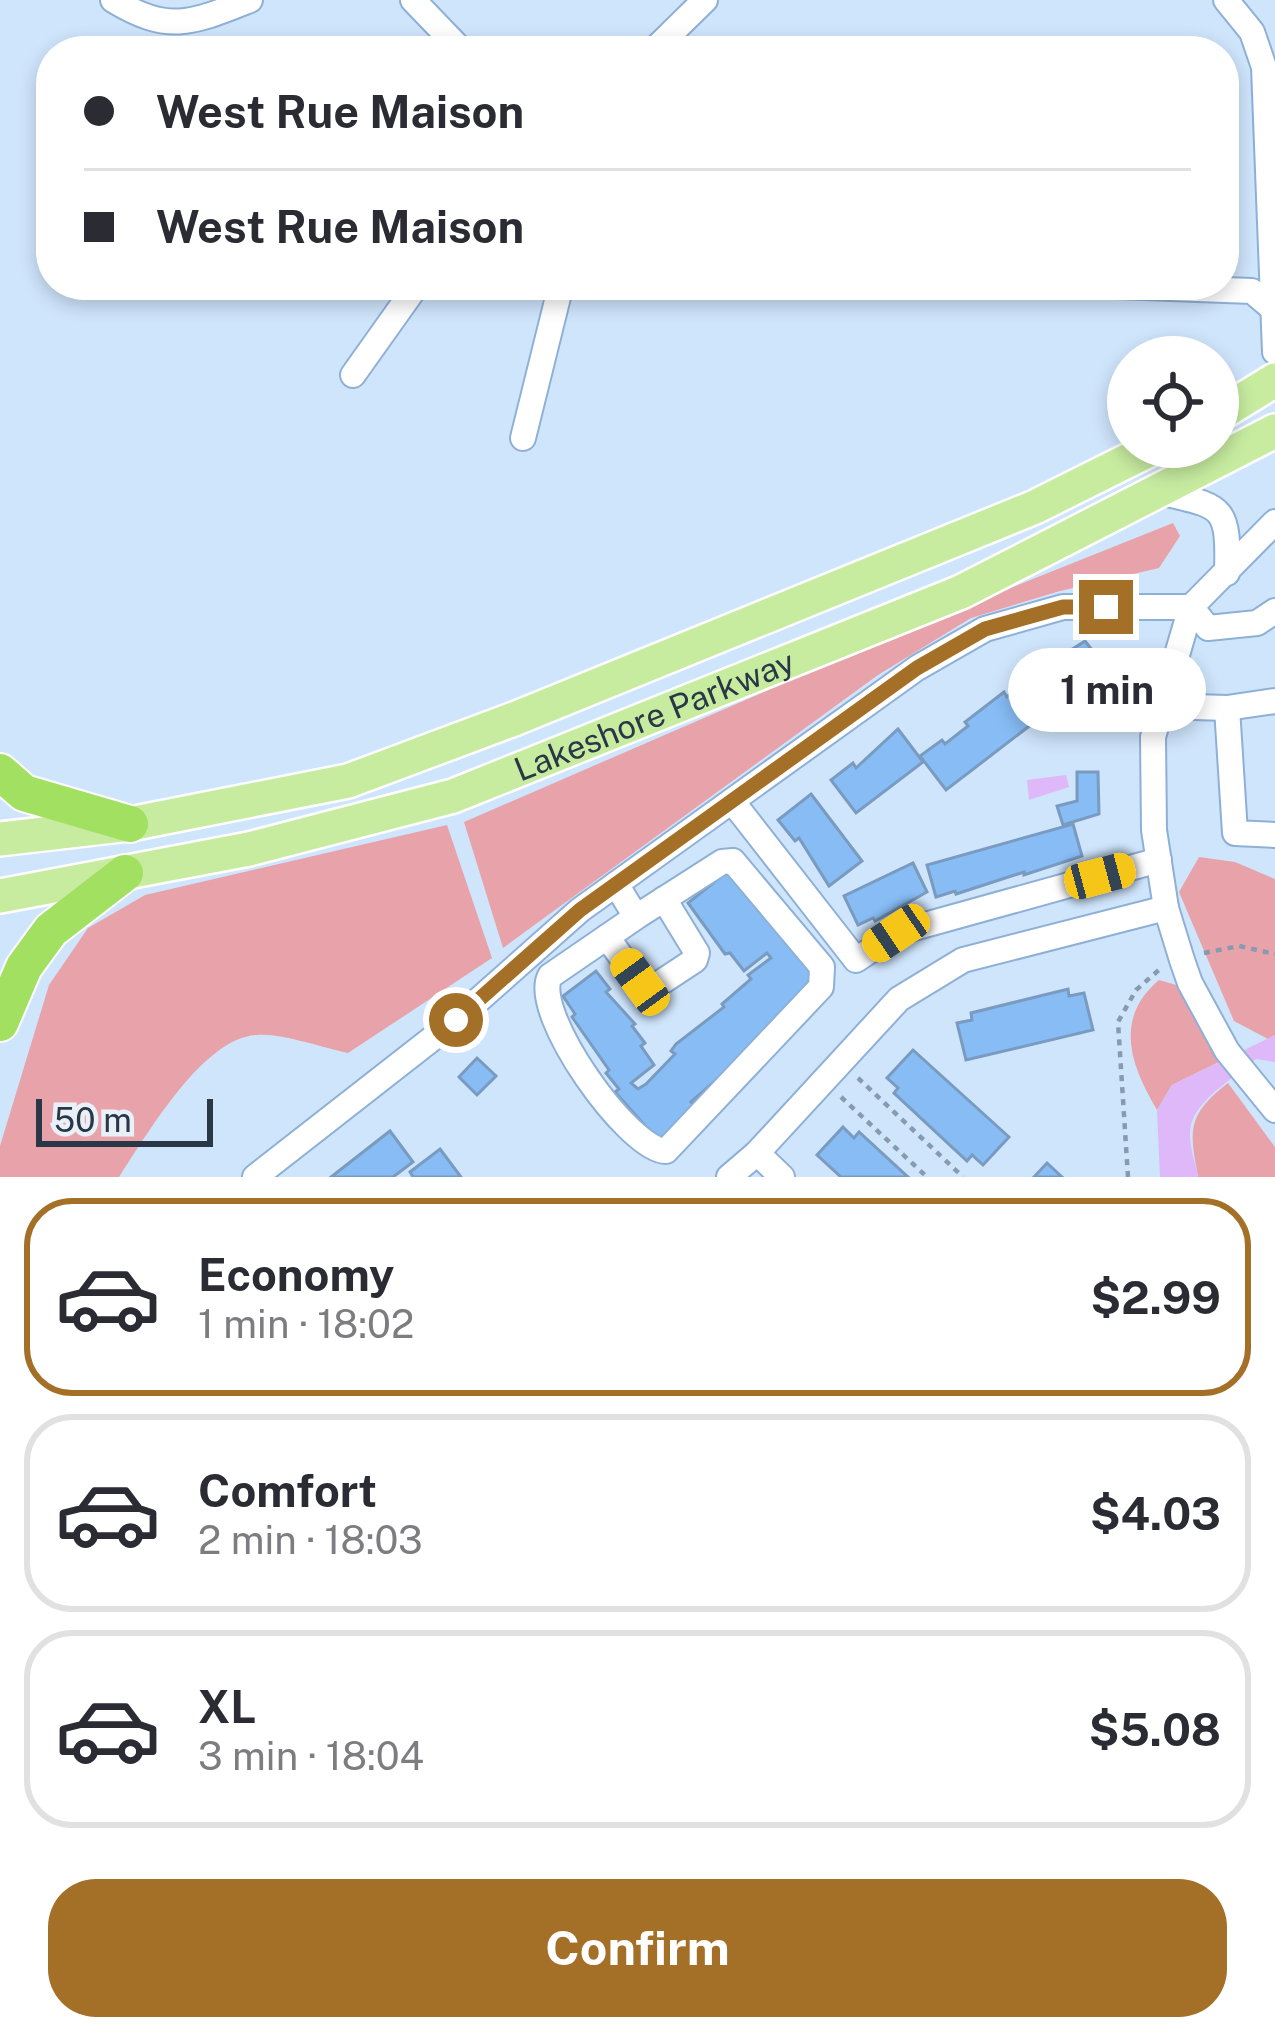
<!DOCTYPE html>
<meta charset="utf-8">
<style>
:root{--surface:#fff;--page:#f2f2f3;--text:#2b2b33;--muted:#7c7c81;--line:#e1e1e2;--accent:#a47028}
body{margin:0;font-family:"Public Sans",sans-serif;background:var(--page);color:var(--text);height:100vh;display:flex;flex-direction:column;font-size:45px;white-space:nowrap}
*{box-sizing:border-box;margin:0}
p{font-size:39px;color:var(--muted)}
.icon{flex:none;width:66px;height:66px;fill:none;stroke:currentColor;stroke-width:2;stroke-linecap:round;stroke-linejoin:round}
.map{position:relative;height:1177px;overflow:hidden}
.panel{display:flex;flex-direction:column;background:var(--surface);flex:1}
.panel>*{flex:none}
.guide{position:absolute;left:36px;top:36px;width:1203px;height:264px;border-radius:48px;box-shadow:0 6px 18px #0003;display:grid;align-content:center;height:264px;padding:0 48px;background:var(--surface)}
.buttons{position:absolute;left:1107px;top:336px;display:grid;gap:24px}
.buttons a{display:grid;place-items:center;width:132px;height:132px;border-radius:50%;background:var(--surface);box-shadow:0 6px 18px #0003;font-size:60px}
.scale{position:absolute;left:36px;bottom:30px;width:177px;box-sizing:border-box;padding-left:12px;border:6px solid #293747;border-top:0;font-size:33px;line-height:42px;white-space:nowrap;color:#293747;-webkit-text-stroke:9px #e9f0f8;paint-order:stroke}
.end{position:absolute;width:54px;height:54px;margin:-27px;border:15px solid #a47028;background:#fff;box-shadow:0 0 0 6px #fff}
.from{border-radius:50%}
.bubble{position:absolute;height:84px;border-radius:42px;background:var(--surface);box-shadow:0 6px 18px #0003;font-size:39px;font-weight:700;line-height:84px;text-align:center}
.car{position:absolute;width:36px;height:72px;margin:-36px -18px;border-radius:15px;box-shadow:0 0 9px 3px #0007;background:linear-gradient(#f5c518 24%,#345 0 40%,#f5c518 0 76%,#345 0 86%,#f5c518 0)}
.guide b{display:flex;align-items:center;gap:42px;height:114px;font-size:45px}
.guide b+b{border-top:3px solid var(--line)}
.guide i{width:30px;height:30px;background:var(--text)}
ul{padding:21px 0 0;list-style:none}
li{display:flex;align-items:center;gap:36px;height:198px;margin:0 24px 18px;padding:0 24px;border:6px solid var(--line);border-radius:48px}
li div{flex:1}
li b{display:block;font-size:45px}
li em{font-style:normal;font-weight:700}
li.current{border-color:var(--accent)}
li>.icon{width:108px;height:108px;stroke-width:1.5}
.button{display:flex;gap:24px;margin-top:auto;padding:24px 48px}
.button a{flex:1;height:138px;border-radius:48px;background:var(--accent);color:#fff;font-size:48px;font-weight:700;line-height:138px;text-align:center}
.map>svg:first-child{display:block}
.green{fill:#e8a2aa}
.water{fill:#dfb8fa}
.building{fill:#87bcf5;stroke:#7a9bc0;stroke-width:3}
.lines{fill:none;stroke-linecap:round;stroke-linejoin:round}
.minor-casing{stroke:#8eb0d6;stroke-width:28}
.major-casing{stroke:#fff;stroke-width:38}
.highway-casing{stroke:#fff;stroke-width:40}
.path{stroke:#889aae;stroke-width:4.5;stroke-dasharray:6 6;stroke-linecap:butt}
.minor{stroke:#fff;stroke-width:24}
.major{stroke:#c7eca0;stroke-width:33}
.highway{stroke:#a1e061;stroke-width:36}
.route{stroke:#a47028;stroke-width:15}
.labels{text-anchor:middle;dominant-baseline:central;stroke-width:12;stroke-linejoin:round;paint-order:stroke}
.street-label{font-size:33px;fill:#293747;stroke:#e9f0f8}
</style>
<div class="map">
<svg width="1275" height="1177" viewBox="0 0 1275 1177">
<rect width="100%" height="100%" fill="#cfe5fc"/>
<!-- green -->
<g class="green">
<path d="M 1173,523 L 1180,536 L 1159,568 L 1060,591 L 971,618 L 878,675 L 503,948 L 464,822 L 923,623 Z"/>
<path d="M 447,825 L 492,958 L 348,1053 C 323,1048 282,1033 257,1035 C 203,1037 147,1135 119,1177 L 0,1177 L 0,1146 L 49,985 L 88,928 L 145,895 Z"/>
<path d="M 1199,857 L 1235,862 L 1275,879 L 1275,1035 L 1268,1039 L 1234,1021 L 1179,892 Z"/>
<path d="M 1159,980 L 1183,987 L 1219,1062 L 1172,1085 L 1157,1110 C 1131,1066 1113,1019 1159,980 Z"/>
<path d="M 1228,1083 L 1275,1147 L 1275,1177 L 1198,1177 C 1189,1129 1187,1115 1228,1083 Z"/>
</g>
<!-- water -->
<g class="water">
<path d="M 1066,775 L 1069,787 L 1029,800 L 1027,780 Z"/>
<path d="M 1275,1035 L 1275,1062 L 1256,1059 C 1236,1076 1204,1095 1193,1119 C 1185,1135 1195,1161 1198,1177 L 1160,1177 L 1157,1110 L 1172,1085 Z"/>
</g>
<!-- building -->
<g class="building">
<path d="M 1085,641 L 1110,673 L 1076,700 L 1071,694 L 946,790 L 920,756 L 942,740 L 945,744 L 968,726 L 965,722 L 1004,692 L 1007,697 L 1049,658 L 1052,662 Z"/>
<path d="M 898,729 L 923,762 L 856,813 L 831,780 L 853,763 L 856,768 Z"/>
<path d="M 1077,772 L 1098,772 L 1099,814 L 1063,825 L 1057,806 L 1077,801 Z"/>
<path d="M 811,794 L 862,861 L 829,886 L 799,838 L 795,841 L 778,820 Z"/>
<path d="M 1073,824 L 1082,856 L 1024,875 L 1024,872 L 956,894 L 955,891 L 936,897 L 927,865 Z"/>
<path d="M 913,863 L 927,892 L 875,921 L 873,918 L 858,925 L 844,896 Z"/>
<path d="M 727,872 L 816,978 L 771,1032 L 691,1102 L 698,1110 L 663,1139 L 657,1139 L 615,1092 L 619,1089 L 606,1073 L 609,1070 L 572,1017 L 575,1014 L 563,996 L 596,971 L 610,989 L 606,992 L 635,1024 L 632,1026 L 645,1043 L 641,1046 L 654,1065 L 631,1083 L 638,1089 L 646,1084 L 675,1054 L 671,1051 L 676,1044 L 724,1007 L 722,1004 L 751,979 L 748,975 L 771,958 L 767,953 L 744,971 L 730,953 L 725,954 L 688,903 Z"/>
<path d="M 1068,989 L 1069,996 L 1084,993 L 1093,1030 L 966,1060 L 957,1023 L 972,1020 L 971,1013 Z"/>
<path d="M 913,1050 L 1009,1137 L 983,1165 L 972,1155 L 967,1161 L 894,1093 L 898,1088 L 887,1078 Z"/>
<path d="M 477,1058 L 496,1076 L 477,1095 L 459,1077 Z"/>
<path d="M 843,1127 L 854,1138 L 859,1132 L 908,1177 L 841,1177 L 817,1155 Z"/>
<path d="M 390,1131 L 413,1162 L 393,1177 L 331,1177 Z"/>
<path d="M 440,1149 L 461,1177 L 413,1177 L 410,1172 Z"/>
<path d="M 1047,1163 L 1062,1177 L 1034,1177 Z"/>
</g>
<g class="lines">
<!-- minor casing -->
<g class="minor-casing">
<g id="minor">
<path d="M 113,0 C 169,34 192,23 250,0"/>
<path d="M 413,0 L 462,51"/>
<path d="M 1226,0 L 1252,32 L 1264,67 L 1275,352"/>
<path d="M 653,51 L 705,0"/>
<path d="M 1089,285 L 1252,291 L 1271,307"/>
<path d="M 353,375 L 417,285"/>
<path d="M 523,438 L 561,285"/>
<path d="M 1159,492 C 1223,507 1229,504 1227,573"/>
<path d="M 1275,522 L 1191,607 L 1153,737 L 1154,830 L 1166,908 L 1182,960 L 1190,983 L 1227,1051 L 1275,1110"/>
<path d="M 1191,607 L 1208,628 L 1257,623 L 1275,611"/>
<path d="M 1161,706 L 1227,708 L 1275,701"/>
<path d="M 1227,708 L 1235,833 L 1275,835"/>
<path d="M 732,801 L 856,960 L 896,933 L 1159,860"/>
<path d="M 616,884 L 636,917 L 722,862 L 733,861 L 822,967 L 821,987 L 666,1151 C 629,1151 530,1012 550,976 L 636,917"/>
<path d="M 607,937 L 640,983 L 654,987 L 695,960 L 697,953 L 664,899"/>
<path d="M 757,1153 L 782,1177"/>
<path d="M 255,1177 L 456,1020 L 580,910 L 917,668 L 985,629 L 1063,607 L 1191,607"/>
<path d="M 729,1177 L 757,1153 L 899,999 L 963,960 L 1166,908"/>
</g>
</g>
<!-- major casing -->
<g class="major-casing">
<g id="major">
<path d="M 1218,415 L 1275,380"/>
<path d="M 0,839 L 130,824 L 348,781 L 514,719 L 1035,507 L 1155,447"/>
<path id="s1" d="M 0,896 L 249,849 L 453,796 L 961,592 L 1275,431"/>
</g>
</g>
<!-- highway casing -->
<g class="highway-casing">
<g id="highway">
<path d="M 0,772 L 24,793 L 130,824"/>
<path d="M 0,1023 L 24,967 L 51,930 L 125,873"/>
</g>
</g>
<!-- path -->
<g class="path">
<path d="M 1204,953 L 1239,946 L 1275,954"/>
<path d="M 858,1078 L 963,1177"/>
<path d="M 841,1097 L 927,1177"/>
<path d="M 1128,1177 L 1118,1022 L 1136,990 L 1160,969"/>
</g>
<!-- minor -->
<use href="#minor" class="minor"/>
<!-- major -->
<use href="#major" class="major"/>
<!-- highway -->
<use href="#highway" class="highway"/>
</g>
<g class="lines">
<!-- route -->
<path class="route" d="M 456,1020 L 580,910 L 917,668 L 985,629 L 1063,607 L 1106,607"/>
</g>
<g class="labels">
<!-- street labels -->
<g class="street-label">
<text stroke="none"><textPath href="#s1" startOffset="681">Lakeshore Parkway</textPath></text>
</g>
</g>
</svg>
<div class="buttons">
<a><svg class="icon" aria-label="locate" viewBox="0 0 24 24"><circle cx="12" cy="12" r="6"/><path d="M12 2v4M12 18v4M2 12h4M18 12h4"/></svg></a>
</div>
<div class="scale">50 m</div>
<i class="end from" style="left:456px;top:1020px"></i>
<i class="end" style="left:1106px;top:607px"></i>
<div class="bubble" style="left:1008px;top:648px;width:198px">1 min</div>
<i class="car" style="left:1100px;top:876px;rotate:75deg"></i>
<i class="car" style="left:896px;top:933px;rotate:236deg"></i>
<i class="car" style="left:640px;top:982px;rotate:324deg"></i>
<div class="guide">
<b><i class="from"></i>West Rue Maison</b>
<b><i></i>West Rue Maison</b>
</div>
</div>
<section class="panel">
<ul>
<li class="current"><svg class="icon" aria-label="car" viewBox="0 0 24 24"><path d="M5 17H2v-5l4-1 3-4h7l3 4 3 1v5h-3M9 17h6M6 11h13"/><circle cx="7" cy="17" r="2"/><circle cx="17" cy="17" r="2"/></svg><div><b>Economy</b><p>1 min · 18:02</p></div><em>$2.99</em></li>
<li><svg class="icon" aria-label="car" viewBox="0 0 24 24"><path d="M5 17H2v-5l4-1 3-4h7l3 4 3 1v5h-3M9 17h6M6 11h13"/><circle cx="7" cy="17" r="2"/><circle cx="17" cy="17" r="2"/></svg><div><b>Comfort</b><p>2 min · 18:03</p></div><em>$4.03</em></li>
<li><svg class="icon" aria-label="car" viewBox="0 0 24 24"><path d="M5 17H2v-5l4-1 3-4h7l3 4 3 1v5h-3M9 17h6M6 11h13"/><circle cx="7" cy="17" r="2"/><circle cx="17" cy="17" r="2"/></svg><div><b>XL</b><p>3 min · 18:04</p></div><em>$5.08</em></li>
</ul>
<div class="button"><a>Confirm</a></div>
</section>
